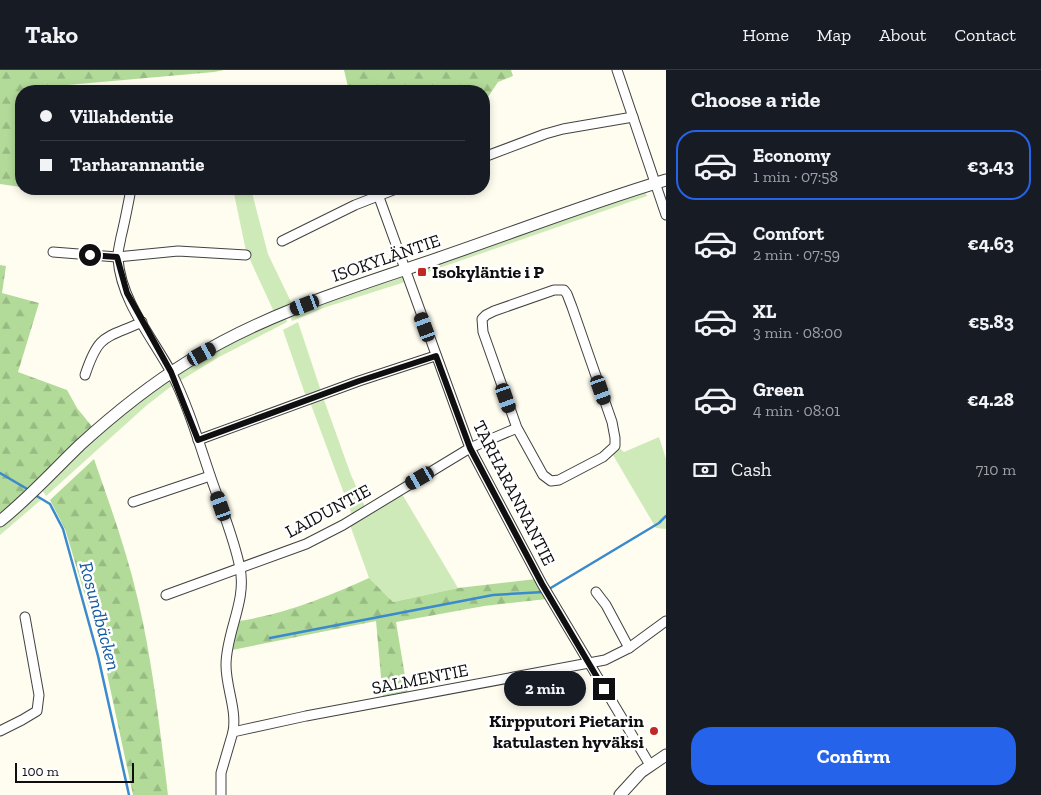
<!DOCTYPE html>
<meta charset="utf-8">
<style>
:root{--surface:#171b24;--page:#242831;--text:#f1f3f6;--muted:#9ea1a6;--line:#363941;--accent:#2563eb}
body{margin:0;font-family:"Zilla Slab",serif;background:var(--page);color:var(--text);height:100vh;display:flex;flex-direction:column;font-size:19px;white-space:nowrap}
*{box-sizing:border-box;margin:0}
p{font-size:16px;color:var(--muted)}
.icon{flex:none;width:28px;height:28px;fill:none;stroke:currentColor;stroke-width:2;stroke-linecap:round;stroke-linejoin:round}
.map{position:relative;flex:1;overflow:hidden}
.panel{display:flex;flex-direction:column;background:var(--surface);width:375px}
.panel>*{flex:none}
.banner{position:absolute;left:15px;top:15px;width:475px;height:110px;border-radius:20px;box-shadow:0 2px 8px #0003;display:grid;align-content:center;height:110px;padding:0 25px;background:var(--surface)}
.scale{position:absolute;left:15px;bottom:12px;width:119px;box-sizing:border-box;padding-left:5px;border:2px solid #0f0f0f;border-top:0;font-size:14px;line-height:18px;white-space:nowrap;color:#0f0f0f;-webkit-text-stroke:4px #fff;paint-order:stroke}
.end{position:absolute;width:22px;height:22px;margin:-11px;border:6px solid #0f0f0f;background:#fff;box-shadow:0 0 0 2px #fff}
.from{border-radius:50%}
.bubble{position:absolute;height:35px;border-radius:18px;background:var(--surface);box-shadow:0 2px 8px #0003;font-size:16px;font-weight:800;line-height:35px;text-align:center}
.car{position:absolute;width:15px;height:30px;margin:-15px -8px;border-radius:6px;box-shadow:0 0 4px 1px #0007;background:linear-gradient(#222 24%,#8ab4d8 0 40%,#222 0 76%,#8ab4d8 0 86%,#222 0)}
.banner b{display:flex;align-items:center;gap:18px;height:48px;font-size:19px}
.banner b+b{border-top:1px solid var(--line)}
.banner i{width:12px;height:12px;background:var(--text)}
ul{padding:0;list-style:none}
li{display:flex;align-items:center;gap:15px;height:70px;margin:0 10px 8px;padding:0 15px;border:2px solid transparent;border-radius:20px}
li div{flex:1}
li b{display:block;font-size:19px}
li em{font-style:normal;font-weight:800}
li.active{border-color:var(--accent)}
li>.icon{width:45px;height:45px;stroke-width:1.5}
h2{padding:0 25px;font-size:22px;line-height:60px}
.pay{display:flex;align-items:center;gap:12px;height:55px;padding:0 25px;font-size:19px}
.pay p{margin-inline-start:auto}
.action{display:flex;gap:10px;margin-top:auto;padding:10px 25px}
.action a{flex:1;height:58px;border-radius:20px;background:var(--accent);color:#fff;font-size:20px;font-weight:800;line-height:58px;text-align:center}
header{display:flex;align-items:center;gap:30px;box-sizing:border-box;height:70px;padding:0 25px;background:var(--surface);border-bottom:1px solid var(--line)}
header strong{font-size:24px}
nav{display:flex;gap:28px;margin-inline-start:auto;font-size:18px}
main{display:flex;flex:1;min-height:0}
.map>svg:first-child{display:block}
.grass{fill:#cfeab9}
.forest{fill:url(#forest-firs)}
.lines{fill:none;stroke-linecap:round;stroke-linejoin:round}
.stream{stroke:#3b89ce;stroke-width:2.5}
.minor-casing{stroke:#424242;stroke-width:11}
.tertiary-casing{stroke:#424242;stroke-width:13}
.minor{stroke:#fff;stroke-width:9}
.tertiary{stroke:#fff;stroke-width:11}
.route{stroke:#0f0f0f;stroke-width:6}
.poi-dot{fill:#c02925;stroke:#fff;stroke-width:2}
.labels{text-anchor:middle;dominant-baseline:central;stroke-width:5;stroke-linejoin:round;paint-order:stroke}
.street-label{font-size:18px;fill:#0f0f0f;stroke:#fff}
.poi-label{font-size:18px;font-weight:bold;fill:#0f0f0f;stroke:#fff;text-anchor:start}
.water-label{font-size:19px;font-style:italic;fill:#175ba2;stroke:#fff}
</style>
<header>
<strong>Tako</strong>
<nav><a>Home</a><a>Map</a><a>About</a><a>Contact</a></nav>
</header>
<main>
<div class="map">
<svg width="666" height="725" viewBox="0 0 666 725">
<defs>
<pattern id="forest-firs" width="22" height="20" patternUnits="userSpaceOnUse" patternTransform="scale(1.25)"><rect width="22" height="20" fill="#b2db99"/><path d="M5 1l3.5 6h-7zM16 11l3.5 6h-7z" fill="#98bb83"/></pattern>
</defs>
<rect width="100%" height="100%" fill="#fffdf0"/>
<!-- grass -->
<g class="grass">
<path d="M 233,119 L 251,119 L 268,184 L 293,236 L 275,244 L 246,181 Z"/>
<path d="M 645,122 L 647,126 L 419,205 L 418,203 L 424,198 Z"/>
<path d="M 402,203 L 405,212 L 326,237 L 292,251 L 289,244 Z"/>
<path d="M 285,246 L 287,252 L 219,287 L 178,312 L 174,304 L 192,293 Z"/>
<path d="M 298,252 L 321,321 L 306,327 L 283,260 Z"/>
<path d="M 169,307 L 173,315 L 147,335 L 46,426 L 41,418 L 85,376 Z"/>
<path d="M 323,327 L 351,405 L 365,437 L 352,445 L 310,332 Z"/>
<path d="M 659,367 L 666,389 L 666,459 L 656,458 L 613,385 L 618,377 L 624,382 Z"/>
<path d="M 37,422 L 42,429 L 0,465 L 0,456 Z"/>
<path d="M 402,424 L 458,518 L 393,532 L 369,508 L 350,455 Z"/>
</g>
<!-- forest -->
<g class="forest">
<path d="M 0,0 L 224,0 L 214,2 L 56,16 L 54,21 L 21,21 L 21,117 L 0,114 Z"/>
<path d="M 344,0 L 511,0 L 513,6 L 498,12 L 484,33 L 484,21 L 451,21 L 450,17 L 433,21 L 349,21 Z"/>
<path d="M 0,195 L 6,196 L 2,223 L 39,233 L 18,302 L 67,320 L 77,338 L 94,359 L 27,422 L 0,443 Z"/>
<path d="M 94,389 C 110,435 127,482 138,530 C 153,594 160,660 168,725 L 133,725 L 103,585 L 65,459 L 50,430 Z"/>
<path d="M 369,508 L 393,532 L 458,518 L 536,509 L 547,529 L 484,536 L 396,552 L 408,624 L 383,629 L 376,551 L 232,580 L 239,551 C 285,544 327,527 369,508 Z"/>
</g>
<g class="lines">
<!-- stream -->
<g class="stream">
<path d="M 0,403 L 29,420"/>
<path d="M 35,425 L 50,434 L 63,459 L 98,586 L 129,725"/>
<path d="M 549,519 L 659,453 L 666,446"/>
<path d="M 270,568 L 493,525 L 544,522"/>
</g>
<!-- minor casing -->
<g class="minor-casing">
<g id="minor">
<path d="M 617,0 L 666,145"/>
<path d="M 484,87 L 545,64 L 563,59 L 633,47"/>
<path d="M 131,119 C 128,135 125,151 121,167 C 120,174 117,182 118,189 C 121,231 152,267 171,302 C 188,335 199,373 211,408 C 221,437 234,468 240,498 C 247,531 226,562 226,595 C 226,618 237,639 233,662"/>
<path d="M 376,119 L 470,378 L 542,514 L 650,695"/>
<path d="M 282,171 L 355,135 L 396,119"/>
<path d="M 53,182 L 117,187 L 178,181 L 246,185"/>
<path d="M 85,305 C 99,263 105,269 142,252"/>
<path d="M 198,370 L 359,311 L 435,286"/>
<path d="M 133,432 L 210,406"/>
<path d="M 596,522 L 606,535 L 629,578"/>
<path d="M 166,525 L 306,474 L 343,455 L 470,378 L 517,358 L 483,262 L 482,249 L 486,245 L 494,241 L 554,220 L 564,220 L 567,224 L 572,237 L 612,352 L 615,368 L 615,376 L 603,387 L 559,410 L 551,411 L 543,405 L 517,358"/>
<path d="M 0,661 L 22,650 L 37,641 L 39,625 L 25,547"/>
<path d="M 221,725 L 221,703 L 233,662 L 306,646 L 605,590 L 629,578 L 666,551"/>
</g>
</g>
<!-- tertiary casing -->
<g class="tertiary-casing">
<g id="tertiary">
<path d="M 0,451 C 29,428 53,401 80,375 C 114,344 150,315 189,291 C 265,243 354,217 439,188 C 515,162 589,133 666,110"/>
<path d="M 620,725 L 641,702 L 666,685"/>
</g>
</g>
<!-- minor -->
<use href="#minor" class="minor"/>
<!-- tertiary -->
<use href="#tertiary" class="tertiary"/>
</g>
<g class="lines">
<!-- route -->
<path class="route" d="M 90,185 L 117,187 L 127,223 L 171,302 L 198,370 L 359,311 L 436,286 L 470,378 L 542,514 L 604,619"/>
</g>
<!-- markers -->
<g class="poi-dot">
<rect x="417" y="197" width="10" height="10" rx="2.5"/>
<circle cx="654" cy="661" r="5"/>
</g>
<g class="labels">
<!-- street labels -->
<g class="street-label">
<text transform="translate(386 188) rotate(-19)">ISOKYLÄNTIE</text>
<text transform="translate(514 423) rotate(63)">TARHARANNANTIE</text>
<text transform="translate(328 441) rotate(-28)">LAIDUNTIE</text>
<text transform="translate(420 609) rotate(-11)">SALMENTIE</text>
</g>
<!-- poi labels -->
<g class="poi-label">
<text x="432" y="202">Isokyläntie i P</text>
<text x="644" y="651" text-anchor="end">Kirpputori Pietarin<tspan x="644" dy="21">katulasten hyväksi</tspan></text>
</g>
<!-- water labels -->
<g class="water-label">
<text transform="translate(100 546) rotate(75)">Rosundbäcken</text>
</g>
</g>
</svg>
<div class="scale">100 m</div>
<i class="end from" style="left:90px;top:185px"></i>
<i class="end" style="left:604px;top:619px"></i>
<div class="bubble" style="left:504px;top:601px;width:82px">2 min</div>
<i class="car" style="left:305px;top:235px;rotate:249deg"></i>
<i class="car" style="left:425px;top:257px;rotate:340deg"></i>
<i class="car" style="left:202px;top:284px;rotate:61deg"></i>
<i class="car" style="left:601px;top:320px;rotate:161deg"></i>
<i class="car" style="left:506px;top:328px;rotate:161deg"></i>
<i class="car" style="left:420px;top:408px;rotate:240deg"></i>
<i class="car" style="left:221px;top:436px;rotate:341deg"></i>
<div class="banner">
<b><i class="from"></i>Villahdentie</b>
<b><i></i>Tarharannantie</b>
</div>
</div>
<section class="panel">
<h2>Choose a ride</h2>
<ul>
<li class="active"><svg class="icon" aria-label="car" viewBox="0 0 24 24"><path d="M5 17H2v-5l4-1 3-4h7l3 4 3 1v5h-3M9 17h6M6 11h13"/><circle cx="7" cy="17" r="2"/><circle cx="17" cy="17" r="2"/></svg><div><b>Economy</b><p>1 min · 07:58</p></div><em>€3.43</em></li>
<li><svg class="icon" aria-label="car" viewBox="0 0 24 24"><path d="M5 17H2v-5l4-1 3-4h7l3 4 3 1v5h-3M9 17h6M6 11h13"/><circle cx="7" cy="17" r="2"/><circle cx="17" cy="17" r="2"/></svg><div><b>Comfort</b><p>2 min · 07:59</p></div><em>€4.63</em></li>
<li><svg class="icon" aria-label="car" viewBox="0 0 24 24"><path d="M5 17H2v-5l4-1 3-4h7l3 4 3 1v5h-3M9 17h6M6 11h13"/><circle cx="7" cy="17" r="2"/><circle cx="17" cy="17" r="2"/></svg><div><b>XL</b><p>3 min · 08:00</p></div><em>€5.83</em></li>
<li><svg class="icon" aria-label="car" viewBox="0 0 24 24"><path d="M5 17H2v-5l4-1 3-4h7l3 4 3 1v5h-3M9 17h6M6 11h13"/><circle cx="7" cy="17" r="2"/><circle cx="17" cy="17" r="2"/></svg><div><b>Green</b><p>4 min · 08:01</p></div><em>€4.28</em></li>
</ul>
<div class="pay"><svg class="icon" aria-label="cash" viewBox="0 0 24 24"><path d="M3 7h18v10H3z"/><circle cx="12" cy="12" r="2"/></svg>Cash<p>710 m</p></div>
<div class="action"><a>Confirm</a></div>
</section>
</main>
